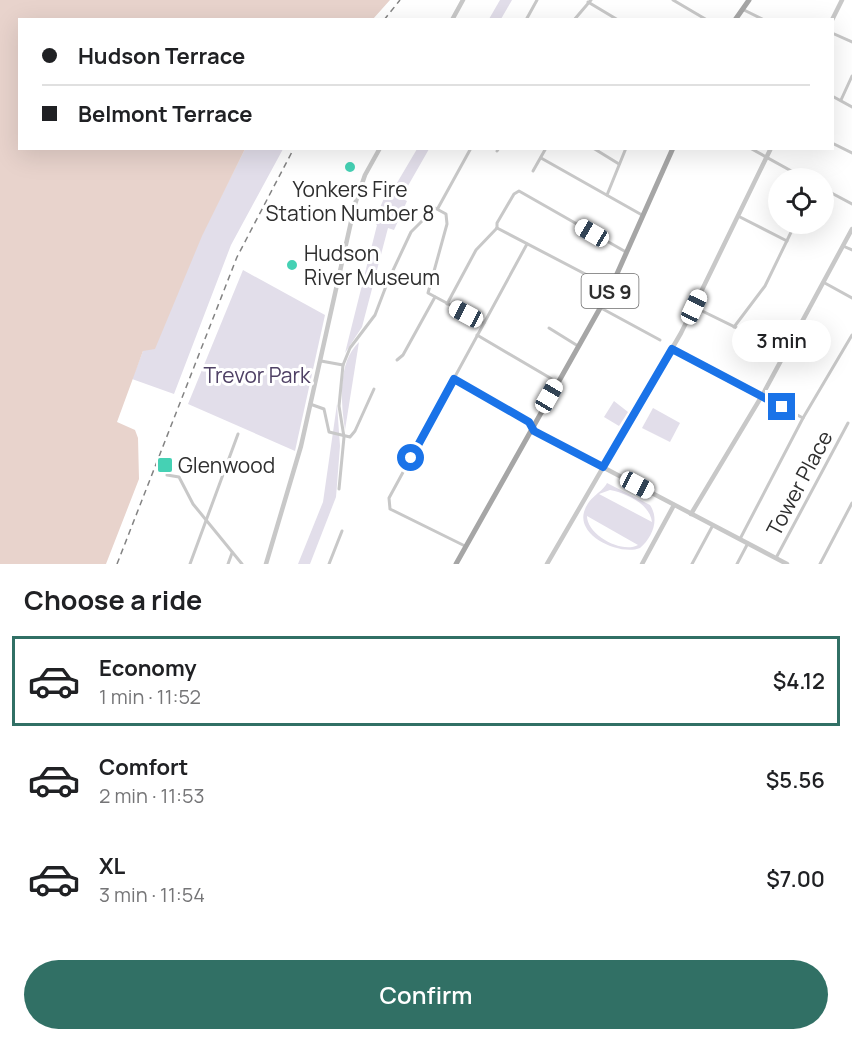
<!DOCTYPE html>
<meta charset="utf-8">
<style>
:root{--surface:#fff;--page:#f6f6f6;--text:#202124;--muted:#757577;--line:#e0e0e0;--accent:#317065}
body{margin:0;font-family:Manrope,sans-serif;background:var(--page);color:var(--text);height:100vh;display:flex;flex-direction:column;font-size:22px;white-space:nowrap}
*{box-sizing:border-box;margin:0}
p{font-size:20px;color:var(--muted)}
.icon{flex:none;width:33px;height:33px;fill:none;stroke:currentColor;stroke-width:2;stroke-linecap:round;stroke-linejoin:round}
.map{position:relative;height:564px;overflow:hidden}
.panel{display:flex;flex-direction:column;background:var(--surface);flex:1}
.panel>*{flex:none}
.top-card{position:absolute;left:18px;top:18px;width:816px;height:132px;border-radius:0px;box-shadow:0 6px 24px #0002;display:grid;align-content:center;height:132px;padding:0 24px;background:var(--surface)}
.fabs{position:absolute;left:768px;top:168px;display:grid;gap:12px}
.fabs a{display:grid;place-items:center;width:66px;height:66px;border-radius:50%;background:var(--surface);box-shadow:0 6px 24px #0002;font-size:30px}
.end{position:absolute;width:27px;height:27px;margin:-14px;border:8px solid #1a73e8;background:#fff;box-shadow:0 0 0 3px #fff}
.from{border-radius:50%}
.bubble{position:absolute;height:42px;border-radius:21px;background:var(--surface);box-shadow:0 6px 24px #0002;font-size:20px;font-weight:600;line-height:42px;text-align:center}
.car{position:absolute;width:18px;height:36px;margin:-18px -9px;border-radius:8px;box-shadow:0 0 4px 2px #0007;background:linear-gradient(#fff 24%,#345 0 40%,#fff 0 76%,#345 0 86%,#fff 0)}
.top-card b{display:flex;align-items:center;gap:21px;height:57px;font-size:22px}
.top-card b+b{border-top:2px solid var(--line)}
.top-card i{width:15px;height:15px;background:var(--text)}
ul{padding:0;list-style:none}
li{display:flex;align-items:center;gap:18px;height:90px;margin:0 12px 9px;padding:0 12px;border:3px solid transparent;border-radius:0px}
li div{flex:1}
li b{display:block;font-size:22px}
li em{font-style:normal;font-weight:600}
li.selected{border-color:var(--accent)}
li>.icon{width:54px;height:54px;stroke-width:1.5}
h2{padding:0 24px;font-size:27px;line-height:72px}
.action{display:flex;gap:12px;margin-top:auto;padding:12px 24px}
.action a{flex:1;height:69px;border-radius:36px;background:var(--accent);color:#fff;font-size:24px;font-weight:600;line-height:69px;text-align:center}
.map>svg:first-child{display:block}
.green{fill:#e2deea;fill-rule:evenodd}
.water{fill:#e8d3cc}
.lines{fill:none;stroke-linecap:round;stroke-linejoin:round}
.minor{stroke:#c8c8c8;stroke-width:3}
.tertiary{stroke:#c8c8c8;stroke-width:4.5}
.primary{stroke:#a6a6a6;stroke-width:5}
.rail{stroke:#838383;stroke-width:1.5;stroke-dasharray:6 4.5;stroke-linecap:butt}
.route{stroke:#1a73e8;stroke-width:8}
.poi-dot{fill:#45d1b4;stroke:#fff;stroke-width:2}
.labels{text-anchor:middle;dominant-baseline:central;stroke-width:6;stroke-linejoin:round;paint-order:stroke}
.shield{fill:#fff;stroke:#6d6d6d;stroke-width:1.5}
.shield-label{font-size:20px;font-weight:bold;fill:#2e2e2e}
.poi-label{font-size:21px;fill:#2e2e2e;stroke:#fff;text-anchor:start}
.park-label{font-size:21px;fill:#4f4165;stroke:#fff}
.street-label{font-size:21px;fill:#2e2e2e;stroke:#fff}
</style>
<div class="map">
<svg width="852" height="564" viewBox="0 0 852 564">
<rect width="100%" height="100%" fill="#fff"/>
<!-- green -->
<g class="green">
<path d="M 500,0 L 512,0 L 501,19 L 489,19 Z"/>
<path d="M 245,149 L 283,149 L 231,245 L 174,394 L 132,379 L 143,351 Z"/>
<path d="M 417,149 L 429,149 L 401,198 L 407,201 L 394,230 L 388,228 L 362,327 L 345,353 L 377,225 L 374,222 L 387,191 L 391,193 Z"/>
<path d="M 243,270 L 325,315 L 295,451 L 188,404 Z"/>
<path d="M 359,342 L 345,430 C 341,403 337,363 359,342 Z"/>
<path d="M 614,401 L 628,412 L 619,426 L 604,417 Z"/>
<path d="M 337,404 L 340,446 L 336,497 L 310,564 L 298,564 L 323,502 Z"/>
<path d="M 653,408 L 680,423 L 670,442 L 642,428 Z"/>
<path d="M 607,483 L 650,505 C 660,520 652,538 640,548 C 621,556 577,537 584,512 C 589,496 602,493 607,483 ZM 610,490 C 626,493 650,504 652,522 L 599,494 ZM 587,516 L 638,545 C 622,554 587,535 587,516 Z"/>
</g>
<!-- water -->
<path class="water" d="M 0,0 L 390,0 L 373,19 L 20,20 L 20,148 L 245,149 L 202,236 L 155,349 L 143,351 L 117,422 L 135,430 L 138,438 L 139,479 L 106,564 L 0,564 Z"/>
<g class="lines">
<!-- minor -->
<g class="minor">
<path d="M 673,0 L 707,20"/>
<path d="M 588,2 L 618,20"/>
<path d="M 744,10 L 764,20"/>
<path d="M 526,20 L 537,0"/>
<path d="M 574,20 L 591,0"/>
<path d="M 832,33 L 852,42"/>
<path d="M 832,96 L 852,107"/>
<path d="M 841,100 L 852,76"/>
<path d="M 832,143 L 852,153"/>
<path d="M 593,148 L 619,164"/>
<path d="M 750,148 L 804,178"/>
<path d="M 497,151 L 499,148"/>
<path d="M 541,158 L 642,215"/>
<path d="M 533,171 L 546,148"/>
<path d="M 824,189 L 852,204"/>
<path d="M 607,195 L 626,148"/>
<path d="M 438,208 L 471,148"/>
<path d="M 738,216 L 787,241"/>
<path d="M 497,228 L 497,223 L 514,194 L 519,191 L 626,252"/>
<path d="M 497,228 L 610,287"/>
<path d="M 843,246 L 852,250"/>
<path d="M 823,282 L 852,298"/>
<path d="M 447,304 L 476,250 L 497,228"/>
<path d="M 694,307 L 786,352"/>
<path d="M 601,308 L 660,340"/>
<path d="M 734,327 L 765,286 L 795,224"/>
<path d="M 549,328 L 578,346"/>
<path d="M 477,335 L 557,382"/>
<path d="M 672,349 L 803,418"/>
<path d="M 397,360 L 403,355 L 435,297"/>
<path d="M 321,361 L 343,365"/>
<path d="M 454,379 L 529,422 L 531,427"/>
<path d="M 310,404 L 324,409 L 329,432 L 350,437 L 355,431 L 374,389"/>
<path d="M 167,475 L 179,477 L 193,504 L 242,564"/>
<path d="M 339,489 L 344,437 L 339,406 L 343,365 L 350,348 L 375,315 L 388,281 L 411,232 L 435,208 L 446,214 L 447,224 L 428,293 L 484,323"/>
<path d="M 740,539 L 803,418 L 852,335"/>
<path d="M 465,546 L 390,509 L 389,498 L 527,244"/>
<path d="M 776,558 L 848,423"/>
<path d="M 190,564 L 238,434"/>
<path d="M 228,564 L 232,553"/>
<path d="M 329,564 L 342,531"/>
<path d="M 692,564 L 713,525"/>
<path d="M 737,564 L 748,543"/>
<path d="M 820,564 L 852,503"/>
</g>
<!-- tertiary -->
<g class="tertiary">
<path d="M 452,20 L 463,0"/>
<path d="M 832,20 L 842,0"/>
<path d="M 531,427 L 534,431 L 787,564"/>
<path d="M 691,514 L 763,394 L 852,229"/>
<path d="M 266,564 L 301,446 L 355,204 L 365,175 L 380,148"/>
<path d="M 547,564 L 681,333 L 771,148"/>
<path d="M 642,564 L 674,505"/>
</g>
<!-- primary -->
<g class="primary">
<path d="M 735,20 L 749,0"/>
<path d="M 456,564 L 608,294 L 673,148"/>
</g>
<!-- rail -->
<g class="rail">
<path d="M 384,20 L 400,0"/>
<path d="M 117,564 L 237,257 L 294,148"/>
</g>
</g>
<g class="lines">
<!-- route -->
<path class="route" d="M 411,458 L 454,379 L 529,422 L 534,431 L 603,467 L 672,349 L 782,407"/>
</g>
<!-- markers -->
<g class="poi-dot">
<circle cx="350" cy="167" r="6"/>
<circle cx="292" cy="265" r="6"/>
<rect x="157" y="457" width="16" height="16" rx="3"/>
</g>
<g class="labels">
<!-- shield labels -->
<rect class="shield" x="581.5" y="274" width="57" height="34" rx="4.5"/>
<g class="shield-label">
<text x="610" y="291">US 9</text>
</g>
<!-- poi labels -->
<g class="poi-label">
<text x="350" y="189" text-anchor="middle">Yonkers Fire<tspan x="350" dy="24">Station Number 8</tspan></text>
<text x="304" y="253">Hudson<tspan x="304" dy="24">River Museum</tspan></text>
<text x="178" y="465">Glenwood</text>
</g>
<!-- park labels -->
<g class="park-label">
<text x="257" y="375">Trevor Park</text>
</g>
<!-- street labels -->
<g class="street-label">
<text transform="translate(799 483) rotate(-62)">Tower Place</text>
</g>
</g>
</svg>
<div class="fabs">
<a><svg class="icon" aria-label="locate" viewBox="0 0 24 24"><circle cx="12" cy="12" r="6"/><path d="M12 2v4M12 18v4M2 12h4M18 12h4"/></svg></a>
</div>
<i class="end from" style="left:411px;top:458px"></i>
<i class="end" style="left:782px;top:407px"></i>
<div class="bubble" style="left:732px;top:320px;width:99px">3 min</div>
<i class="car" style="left:592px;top:233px;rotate:300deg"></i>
<i class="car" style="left:694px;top:307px;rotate:25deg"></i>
<i class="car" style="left:466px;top:314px;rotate:298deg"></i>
<i class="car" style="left:549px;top:396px;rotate:30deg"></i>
<i class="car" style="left:637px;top:485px;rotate:118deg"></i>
<div class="top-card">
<b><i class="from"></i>Hudson Terrace</b>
<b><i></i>Belmont Terrace</b>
</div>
</div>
<section class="panel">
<h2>Choose a ride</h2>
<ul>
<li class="selected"><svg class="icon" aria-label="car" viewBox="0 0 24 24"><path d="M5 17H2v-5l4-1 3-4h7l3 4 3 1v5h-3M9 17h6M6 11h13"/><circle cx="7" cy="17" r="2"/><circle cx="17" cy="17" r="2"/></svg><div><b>Economy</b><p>1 min · 11:52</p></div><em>$4.12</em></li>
<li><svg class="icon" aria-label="car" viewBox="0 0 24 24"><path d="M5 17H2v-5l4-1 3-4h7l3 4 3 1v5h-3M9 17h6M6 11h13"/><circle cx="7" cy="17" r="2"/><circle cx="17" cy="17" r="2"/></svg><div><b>Comfort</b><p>2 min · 11:53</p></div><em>$5.56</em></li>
<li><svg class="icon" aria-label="car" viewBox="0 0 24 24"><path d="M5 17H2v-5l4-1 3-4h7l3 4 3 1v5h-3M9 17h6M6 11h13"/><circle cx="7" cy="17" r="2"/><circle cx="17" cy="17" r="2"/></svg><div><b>XL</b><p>3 min · 11:54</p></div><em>$7.00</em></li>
</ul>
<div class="action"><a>Confirm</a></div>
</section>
